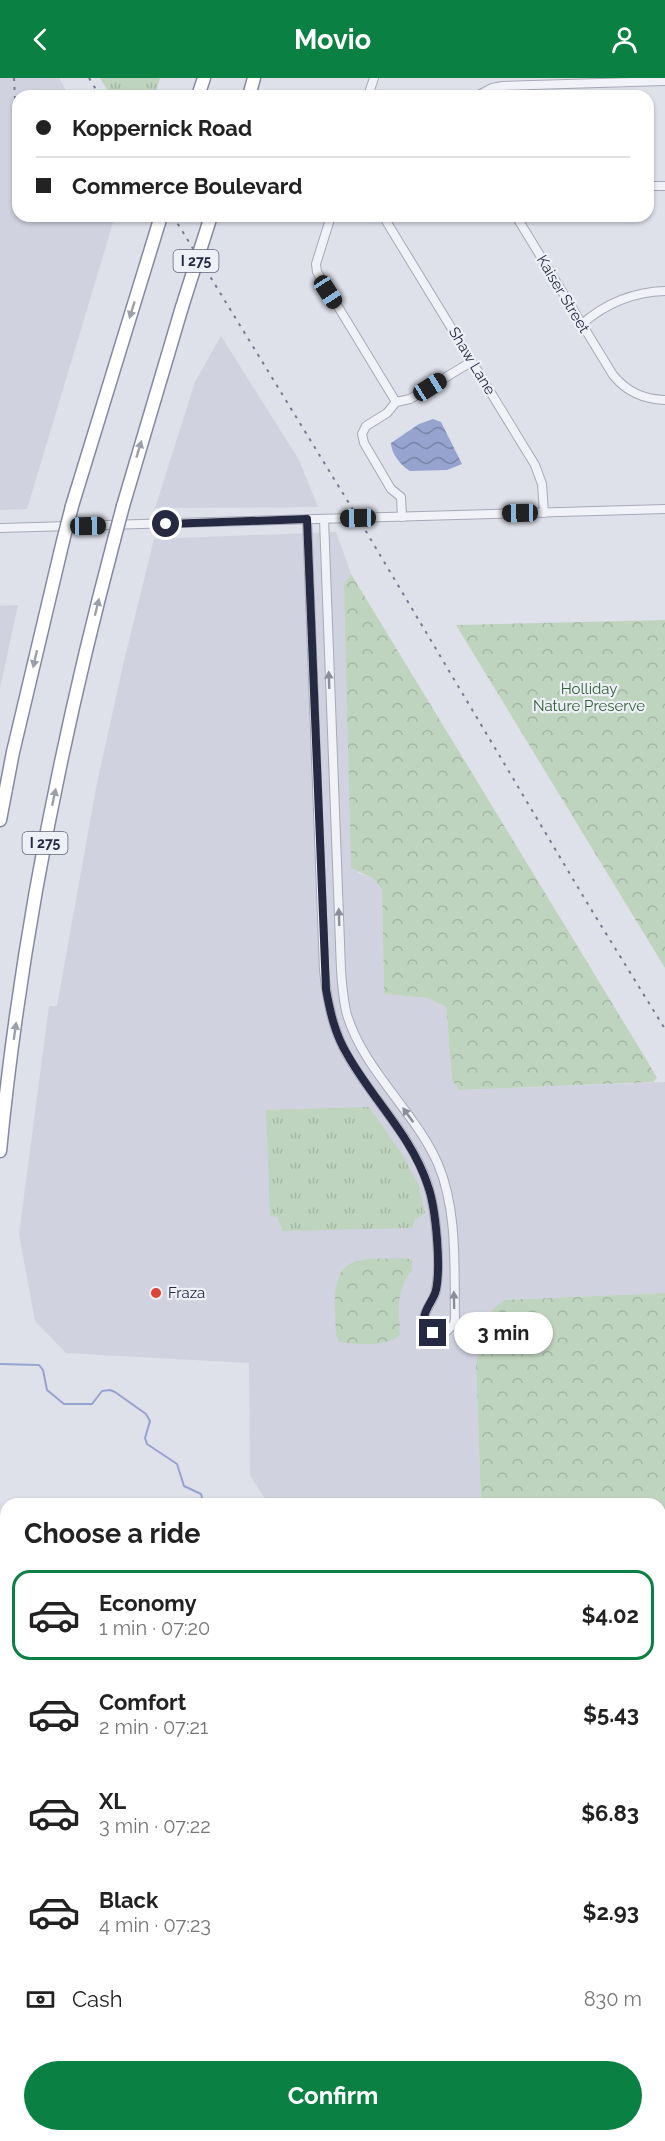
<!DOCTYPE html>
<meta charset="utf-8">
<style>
:root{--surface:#fff;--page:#f6f6f6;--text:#222;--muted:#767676;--line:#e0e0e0;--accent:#0b8043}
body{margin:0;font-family:Raleway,sans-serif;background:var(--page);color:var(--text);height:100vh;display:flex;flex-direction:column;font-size:22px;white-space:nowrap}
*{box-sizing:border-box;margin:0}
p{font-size:20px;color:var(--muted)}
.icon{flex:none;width:33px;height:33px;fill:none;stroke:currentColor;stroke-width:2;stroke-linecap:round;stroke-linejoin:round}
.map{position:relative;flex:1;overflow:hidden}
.drawer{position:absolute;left:0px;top:1420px;width:666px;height:644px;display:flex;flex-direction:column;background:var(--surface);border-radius:18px 18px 0 0;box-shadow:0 2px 4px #0004}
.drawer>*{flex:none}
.guide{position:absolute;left:12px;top:12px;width:642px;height:132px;border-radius:18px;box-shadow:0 2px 4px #0004;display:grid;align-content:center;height:132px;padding:0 24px;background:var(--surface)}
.end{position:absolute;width:27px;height:27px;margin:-14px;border:8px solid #262942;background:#fff;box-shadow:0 0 0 3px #fff}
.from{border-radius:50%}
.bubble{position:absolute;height:42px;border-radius:21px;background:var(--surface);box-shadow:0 2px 4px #0004;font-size:20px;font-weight:700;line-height:42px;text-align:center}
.car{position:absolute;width:18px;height:36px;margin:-18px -9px;border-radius:8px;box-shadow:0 0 4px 2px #0007;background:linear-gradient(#222 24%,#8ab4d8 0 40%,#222 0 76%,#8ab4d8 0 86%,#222 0)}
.guide b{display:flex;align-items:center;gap:21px;height:57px;font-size:22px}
.guide b+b{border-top:2px solid var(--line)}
.guide i{width:15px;height:15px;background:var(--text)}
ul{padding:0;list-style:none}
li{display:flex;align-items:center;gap:18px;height:90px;margin:0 12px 9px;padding:0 12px;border:3px solid transparent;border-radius:18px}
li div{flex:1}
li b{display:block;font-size:22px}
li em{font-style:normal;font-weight:700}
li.active{border-color:var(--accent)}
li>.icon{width:54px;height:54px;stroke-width:1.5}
h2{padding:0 24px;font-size:27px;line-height:72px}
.pay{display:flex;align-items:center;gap:15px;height:66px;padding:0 24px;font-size:22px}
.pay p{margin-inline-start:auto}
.primary-button{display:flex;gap:12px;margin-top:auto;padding:12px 24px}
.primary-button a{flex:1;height:69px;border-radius:36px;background:var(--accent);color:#fff;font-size:24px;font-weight:700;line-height:69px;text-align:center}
header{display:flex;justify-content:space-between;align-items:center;height:78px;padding:0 24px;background:var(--accent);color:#fff;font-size:27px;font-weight:700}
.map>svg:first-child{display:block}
.built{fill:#d0d2df}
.grass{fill:url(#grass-tufts)}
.forest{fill:url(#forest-crowns)}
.water{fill:url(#water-waves)}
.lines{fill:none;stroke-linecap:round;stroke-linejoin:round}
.stream{stroke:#95a3ce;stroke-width:2}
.minor-casing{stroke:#a7a9b8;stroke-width:10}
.major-casing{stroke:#9ca0b7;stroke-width:14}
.highway-casing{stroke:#8489a2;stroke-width:15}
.minor{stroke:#f1f2f7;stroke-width:8}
.major{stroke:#fff;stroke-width:10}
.highway{stroke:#fff;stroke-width:12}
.rail{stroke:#767a95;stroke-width:2;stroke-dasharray:3 6;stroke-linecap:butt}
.highway-bridge-casing{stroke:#8489a2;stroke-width:15;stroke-linecap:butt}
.highway-bridge{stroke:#fff;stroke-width:12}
.oneway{fill:#9d9faa}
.oneway2{fill:#8c8e9c}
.route{stroke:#262942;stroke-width:8}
.poi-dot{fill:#dd4435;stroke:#eef0f7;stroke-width:2}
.labels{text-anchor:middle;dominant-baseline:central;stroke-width:4.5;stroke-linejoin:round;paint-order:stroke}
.shield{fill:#eef0f7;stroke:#626578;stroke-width:1.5}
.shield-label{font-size:14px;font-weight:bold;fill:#262942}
.street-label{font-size:15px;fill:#262942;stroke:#eef0f7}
.park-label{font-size:15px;fill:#316034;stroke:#eef0f7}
.poi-label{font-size:15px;fill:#262942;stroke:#eef0f7;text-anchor:start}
</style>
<header><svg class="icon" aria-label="back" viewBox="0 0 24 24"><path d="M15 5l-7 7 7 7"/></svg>Movio<svg class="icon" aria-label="person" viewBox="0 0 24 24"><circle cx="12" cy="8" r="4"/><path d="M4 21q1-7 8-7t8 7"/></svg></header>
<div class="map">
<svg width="665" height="2063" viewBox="0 0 665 2063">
<defs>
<pattern id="grass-tufts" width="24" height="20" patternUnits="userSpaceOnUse" patternTransform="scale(1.5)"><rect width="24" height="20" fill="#bfd4be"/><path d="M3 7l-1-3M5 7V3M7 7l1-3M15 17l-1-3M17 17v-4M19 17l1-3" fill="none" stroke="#a4b6a4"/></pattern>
<pattern id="forest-crowns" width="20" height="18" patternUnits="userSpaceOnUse" patternTransform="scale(1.5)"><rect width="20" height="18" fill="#bfd4be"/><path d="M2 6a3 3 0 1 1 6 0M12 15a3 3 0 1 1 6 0" fill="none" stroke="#a4b6a4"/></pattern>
<pattern id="water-waves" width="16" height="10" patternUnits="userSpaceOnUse" patternTransform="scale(1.5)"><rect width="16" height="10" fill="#95a3ce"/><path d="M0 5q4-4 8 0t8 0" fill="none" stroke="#7985a9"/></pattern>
</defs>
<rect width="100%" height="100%" fill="#dee0ea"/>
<!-- built -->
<g class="built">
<path d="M 0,0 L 59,0 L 69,18 L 18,18 L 18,138 L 115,138 L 27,431 L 0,432 Z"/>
<path d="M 221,258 L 299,382 L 318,429 L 155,430 L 195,304 Z"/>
<path d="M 336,454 L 351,496 L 344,506 L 358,795 L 374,801 L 382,812 L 384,916 L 427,920 L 446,929 L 452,1002 L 459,1012 L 665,1004 L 665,1215 L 504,1222 L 476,1286 L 481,1426 L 269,1426 L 250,1398 L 249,1285 L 66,1275 L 35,1243 L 19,1156 L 49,928 L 57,928 L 96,710 L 124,583 L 154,461 Z"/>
<path d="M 18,527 L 0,610 L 0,528 Z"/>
</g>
<!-- grass -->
<g class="grass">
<path d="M 100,0 L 160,0 L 155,18 L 111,18 Z"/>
<path d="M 369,1029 L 402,1076 L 419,1108 L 425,1135 L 415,1142 L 412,1150 L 282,1153 L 277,1139 L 270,1138 L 266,1032 Z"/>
<rect x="660" y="1854" width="5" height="122"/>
</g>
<!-- forest -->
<g class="forest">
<path d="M 351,496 L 646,981 L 657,1000 L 653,1004 L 459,1012 L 452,1002 L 446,929 L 427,920 L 384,916 L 382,812 L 374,801 L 351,790 L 344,506 Z"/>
<path d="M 665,542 L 665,890 L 456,547 Z"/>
<path d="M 406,1180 L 412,1182 L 412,1192 C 395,1213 399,1232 400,1257 C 386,1269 356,1267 339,1264 L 336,1257 C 336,1236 328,1192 354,1184 C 369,1179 390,1181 406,1180 Z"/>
<path d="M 665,1215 L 665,1479 L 660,1482 L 660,1426 L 481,1426 L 476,1286 L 492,1232 L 504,1222 Z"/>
<rect x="203" y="2058" width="163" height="5"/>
</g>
<!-- water -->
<path class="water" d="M 433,341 L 441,344 L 462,386 L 447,392 L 410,393 C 401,388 391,375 391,365 L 419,346 Z"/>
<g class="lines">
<!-- stream -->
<g class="stream">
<path d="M 0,1286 L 39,1287 L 43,1292 L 47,1312 L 64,1326 L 92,1326 L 102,1313 L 110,1312 L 115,1314 L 146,1336 L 150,1343 L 145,1360 L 147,1366 L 177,1386 L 184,1408 L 201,1416 L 203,1423 L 201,1426"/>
<path d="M 660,1682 L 665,1684"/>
</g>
<!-- minor casing -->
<g class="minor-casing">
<g id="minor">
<path d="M 368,18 L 374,0"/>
<path d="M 477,18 L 492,10 L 503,8 L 665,3"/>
<path d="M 648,108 L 665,108"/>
<path d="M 331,138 L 316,186 L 317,194 L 396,324 L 410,321 L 471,284"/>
<path d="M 383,138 L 535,387 L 542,406 L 544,435"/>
<path d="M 516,138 L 613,297 C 627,314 643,321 665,322"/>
<path d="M 582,246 C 606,225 633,214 665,213"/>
<path d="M 396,324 L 387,335 L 366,348 L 362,356 L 364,365 L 391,411 L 401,419 L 402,439"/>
<path d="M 307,441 L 324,892 C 327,922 332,949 346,975 C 371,1020 412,1057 428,1107 C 436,1133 441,1186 436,1212 C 435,1222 424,1231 424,1241 C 424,1248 428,1251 433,1255 L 445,1255 L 454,1246 L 455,1241 C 454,1191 458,1133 438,1086 C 414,1032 365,994 347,937 C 343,922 342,907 341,892 L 324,441"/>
<path d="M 0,450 L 665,431"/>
</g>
</g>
<!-- major casing -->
<g class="major-casing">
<g id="major">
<path d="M 0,1612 L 6,1613"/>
<path d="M 660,1784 L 665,1786"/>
</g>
</g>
<!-- highway casing -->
<g class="highway-casing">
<g id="highway">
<path d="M 198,18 L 204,0"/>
<path d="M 249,18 L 254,0"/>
<path d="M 72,428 L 161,138"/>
<path d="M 123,428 L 182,229"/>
<path d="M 0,742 L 13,674 L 63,463"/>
<path d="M 0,1073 C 20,867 61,662 114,462"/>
</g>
</g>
<!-- minor -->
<use href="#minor" class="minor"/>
<!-- major -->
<use href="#major" class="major"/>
<!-- highway -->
<use href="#highway" class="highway"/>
<!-- rail -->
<g class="rail">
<path d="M 14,0 L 18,80"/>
<path d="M 89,0 L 100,18"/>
<path d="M 173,138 L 358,440 L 589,828 L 665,951"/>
</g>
<!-- highway-bridge casing -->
<g class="highway-bridge-casing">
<g id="highway-bridge">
<path d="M 182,229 L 211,138"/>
<path d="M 114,462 L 123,428"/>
<path d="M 63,463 L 72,428"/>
</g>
</g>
<!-- highway-bridge -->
<use href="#highway-bridge" class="highway-bridge"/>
</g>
<!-- one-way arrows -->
<defs><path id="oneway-solid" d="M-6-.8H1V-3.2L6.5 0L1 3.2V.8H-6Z" transform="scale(1.5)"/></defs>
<g class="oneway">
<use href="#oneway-solid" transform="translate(132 232) rotate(107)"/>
<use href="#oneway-solid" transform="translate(139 371) rotate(-73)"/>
<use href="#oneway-solid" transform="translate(97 529) rotate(-76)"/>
<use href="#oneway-solid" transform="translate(35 581) rotate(103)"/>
<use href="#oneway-solid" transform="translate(54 719) rotate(-78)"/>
<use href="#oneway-solid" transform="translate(15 953) rotate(-82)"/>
</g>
<g class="oneway2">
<use href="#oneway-solid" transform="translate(329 602) rotate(-92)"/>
<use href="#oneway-solid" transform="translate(339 839) rotate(-92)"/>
<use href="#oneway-solid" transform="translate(408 1037) rotate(-126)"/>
<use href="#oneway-solid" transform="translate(454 1222) rotate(-91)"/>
</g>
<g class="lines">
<!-- route -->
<path class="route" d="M 166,446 L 307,441 L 326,911 C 330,934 335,956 347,976 C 372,1021 412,1058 428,1108 C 436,1131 441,1188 436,1212 C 434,1222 424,1231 424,1241 C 424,1248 428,1251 433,1255"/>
</g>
<!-- markers -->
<circle class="poi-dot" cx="156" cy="1215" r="6"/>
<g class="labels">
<!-- shield labels -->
<g class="shield">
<rect x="173.5" y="172" width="45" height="22" rx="4.5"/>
<rect x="22.5" y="754" width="45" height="22" rx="4.5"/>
</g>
<g class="shield-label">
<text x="196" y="183">I 275</text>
<text x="45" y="765">I 275</text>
</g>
<!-- street labels -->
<g class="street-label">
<text transform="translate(563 216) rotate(59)">Kaiser Street</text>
<text transform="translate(472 283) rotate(59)">Shaw Lane</text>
</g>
<!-- park labels -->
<g class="park-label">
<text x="589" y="611">Holliday<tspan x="589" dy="17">Nature Preserve</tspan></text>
</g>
<!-- poi labels -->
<g class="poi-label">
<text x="168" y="1215">Fraza</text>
</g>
</g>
</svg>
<i class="end from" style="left:166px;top:446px"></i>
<i class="end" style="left:433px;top:1255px"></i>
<div class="bubble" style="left:454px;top:1234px;width:99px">3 min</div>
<i class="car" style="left:328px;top:214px;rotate:147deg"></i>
<i class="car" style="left:430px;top:309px;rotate:58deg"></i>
<i class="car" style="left:520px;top:435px;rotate:269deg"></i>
<i class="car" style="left:358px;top:440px;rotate:269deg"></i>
<i class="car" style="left:88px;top:448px;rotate:89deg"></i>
<div class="guide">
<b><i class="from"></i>Koppernick Road</b>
<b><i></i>Commerce Boulevard</b>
</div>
<section class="drawer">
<h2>Choose a ride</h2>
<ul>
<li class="active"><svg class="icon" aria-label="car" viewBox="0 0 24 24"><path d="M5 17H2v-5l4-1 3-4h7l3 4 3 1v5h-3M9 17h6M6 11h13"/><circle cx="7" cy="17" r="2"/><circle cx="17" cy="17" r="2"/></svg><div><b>Economy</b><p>1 min · 07:20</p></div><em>$4.02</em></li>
<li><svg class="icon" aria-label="car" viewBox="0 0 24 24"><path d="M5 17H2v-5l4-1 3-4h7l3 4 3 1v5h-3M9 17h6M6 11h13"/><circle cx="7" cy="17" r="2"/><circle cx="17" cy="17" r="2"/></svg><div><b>Comfort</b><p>2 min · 07:21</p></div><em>$5.43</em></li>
<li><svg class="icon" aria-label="car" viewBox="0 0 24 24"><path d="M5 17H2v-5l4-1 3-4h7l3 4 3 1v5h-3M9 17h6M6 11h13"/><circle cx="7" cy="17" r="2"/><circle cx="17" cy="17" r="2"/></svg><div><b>XL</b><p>3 min · 07:22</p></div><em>$6.83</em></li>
<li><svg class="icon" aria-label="car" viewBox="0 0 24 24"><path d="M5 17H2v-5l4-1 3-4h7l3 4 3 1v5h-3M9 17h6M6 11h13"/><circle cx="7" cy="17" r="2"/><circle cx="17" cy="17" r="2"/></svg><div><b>Black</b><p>4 min · 07:23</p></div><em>$2.93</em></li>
</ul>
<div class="pay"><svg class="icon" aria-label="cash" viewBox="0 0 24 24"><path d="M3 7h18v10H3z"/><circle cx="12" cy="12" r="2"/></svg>Cash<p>830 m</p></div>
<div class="primary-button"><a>Confirm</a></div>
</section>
</div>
